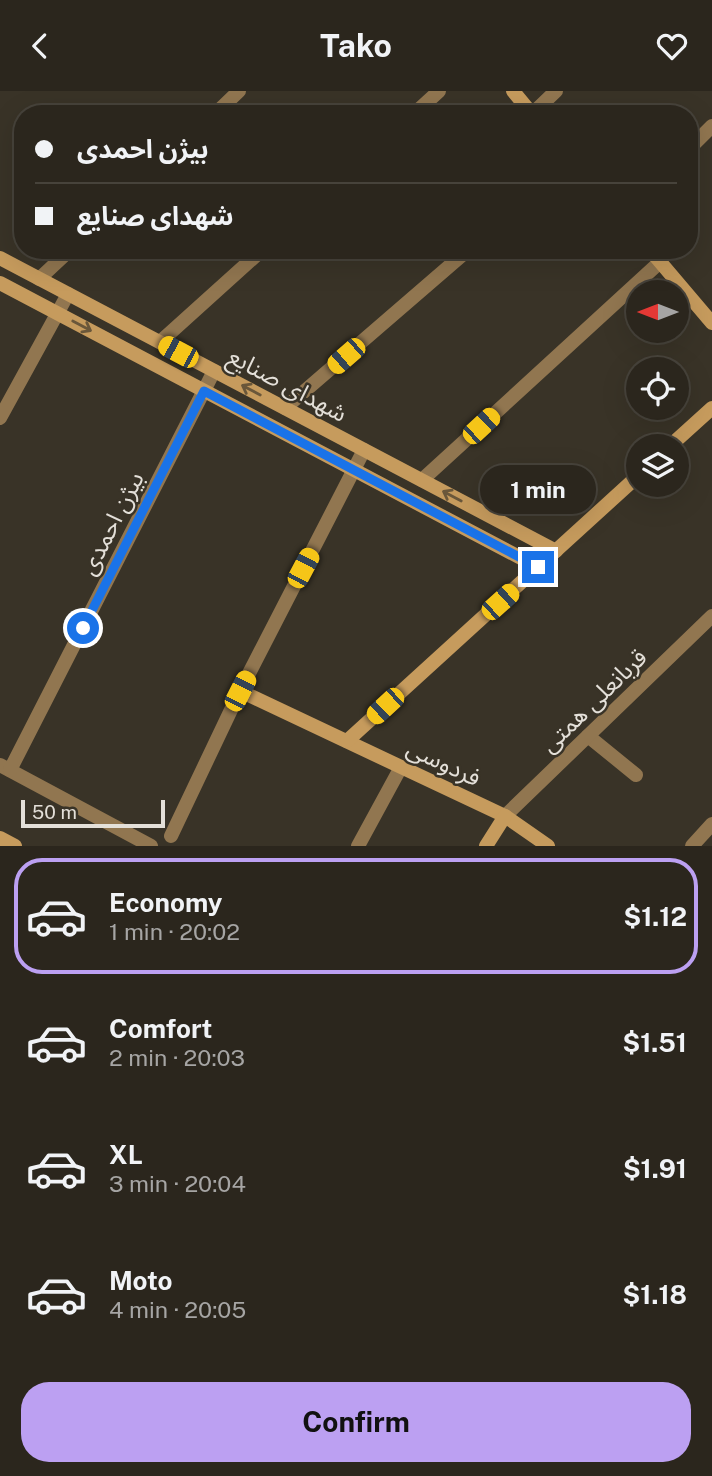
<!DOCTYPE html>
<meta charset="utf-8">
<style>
:root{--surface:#2b261d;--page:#332e26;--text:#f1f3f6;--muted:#a6a5a4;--line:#47433b;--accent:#bca0f2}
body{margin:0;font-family:"Public Sans","Noto Sans Arabic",sans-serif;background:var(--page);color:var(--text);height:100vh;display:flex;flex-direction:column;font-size:26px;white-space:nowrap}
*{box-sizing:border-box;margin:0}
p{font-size:23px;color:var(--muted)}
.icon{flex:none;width:38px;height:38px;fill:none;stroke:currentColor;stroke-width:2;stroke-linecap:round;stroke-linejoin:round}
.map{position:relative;height:755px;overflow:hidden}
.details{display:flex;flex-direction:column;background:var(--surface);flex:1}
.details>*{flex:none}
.hud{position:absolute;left:14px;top:14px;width:684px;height:154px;border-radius:28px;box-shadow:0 7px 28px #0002,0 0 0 2px var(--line);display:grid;align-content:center;height:154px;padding:0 21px;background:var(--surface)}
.needle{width:46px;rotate:270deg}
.buttons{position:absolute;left:626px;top:189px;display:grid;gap:14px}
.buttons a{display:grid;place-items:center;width:63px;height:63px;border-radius:50%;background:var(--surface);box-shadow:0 7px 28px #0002,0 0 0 2px var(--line);font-size:35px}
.scale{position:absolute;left:21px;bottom:18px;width:144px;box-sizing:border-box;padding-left:7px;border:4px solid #e4e0d9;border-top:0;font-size:19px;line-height:24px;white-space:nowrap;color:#e4e0d9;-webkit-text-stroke:5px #393327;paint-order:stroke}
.end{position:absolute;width:32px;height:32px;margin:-16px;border:9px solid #1a73e8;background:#fff;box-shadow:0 0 0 4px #fff}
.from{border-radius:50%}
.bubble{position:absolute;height:49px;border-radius:24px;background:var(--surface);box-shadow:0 7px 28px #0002,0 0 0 2px var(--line);font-size:23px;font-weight:700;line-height:49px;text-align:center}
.car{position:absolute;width:21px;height:42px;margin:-21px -10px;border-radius:9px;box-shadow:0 0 5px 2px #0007;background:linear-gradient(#f5c518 24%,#345 0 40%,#f5c518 0 76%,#345 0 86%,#f5c518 0)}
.hud b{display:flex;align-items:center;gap:24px;height:66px;font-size:26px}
.hud b+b{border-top:2px solid var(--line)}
.hud i{width:18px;height:18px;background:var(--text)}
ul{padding:12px 0 0;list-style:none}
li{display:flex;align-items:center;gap:21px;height:116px;margin:0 14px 10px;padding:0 7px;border:4px solid transparent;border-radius:28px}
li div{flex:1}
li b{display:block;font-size:26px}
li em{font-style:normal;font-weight:700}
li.on{border-color:var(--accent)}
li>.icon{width:63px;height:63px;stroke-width:1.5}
.primary-button{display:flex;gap:14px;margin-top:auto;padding:14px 21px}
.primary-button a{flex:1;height:80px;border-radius:28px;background:var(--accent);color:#111;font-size:28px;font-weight:700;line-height:80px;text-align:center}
header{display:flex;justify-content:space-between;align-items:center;height:91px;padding:0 21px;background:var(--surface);font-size:32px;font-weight:700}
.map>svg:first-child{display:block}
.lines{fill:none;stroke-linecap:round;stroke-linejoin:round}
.street{stroke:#917650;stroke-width:14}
.secondary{stroke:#c69b5d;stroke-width:14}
.oneway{stroke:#6a573a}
.route{stroke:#1a73e8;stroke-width:9}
.labels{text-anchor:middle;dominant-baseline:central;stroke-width:5;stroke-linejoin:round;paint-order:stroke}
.street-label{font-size:24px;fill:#e4e0d9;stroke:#393327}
</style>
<header><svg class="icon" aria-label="back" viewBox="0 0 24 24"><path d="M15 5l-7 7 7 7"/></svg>Tako<svg class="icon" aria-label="heart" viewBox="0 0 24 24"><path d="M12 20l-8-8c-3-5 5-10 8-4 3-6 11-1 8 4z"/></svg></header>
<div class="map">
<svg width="712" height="755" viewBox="0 0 712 755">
<rect width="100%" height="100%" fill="#393327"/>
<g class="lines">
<!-- street -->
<g class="street">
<path d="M 215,23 L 239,0"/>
<path d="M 414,23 L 439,0"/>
<path d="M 532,23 L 556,0"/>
<path d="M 690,57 L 712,35"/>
<path d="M 39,188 L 70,159"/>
<path d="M 160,251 L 262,159"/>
<path d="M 285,317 L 468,159"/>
<path d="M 0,327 L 68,203"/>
<path d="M 422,389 L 660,171"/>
<path d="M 588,645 L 636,684"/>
<path d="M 0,674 L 151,755"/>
<path d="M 10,679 L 214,280"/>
<path d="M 505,725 L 712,525"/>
<path d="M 171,745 L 240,600 L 364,359"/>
<path d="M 358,755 L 401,676"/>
<path d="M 692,755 L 712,733"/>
</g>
<!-- secondary -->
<g class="secondary">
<path d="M 513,0 L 532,23"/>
<path d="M 650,159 L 712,232"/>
<path d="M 0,167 L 556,460"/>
<path d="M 0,192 L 538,476"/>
<path d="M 670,355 L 712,317"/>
<path d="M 240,600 L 505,725 L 548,755"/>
<path d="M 347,650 L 639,384"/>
<path d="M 0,747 L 15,755"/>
<path d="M 486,755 L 505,725"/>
</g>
</g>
<!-- one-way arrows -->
<defs><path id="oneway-shaft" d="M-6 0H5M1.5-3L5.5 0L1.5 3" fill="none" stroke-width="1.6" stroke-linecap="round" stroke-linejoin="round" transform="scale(1.75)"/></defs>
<g class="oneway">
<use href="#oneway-shaft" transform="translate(82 235) rotate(28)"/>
<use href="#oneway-shaft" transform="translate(251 299) rotate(-152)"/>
<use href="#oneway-shaft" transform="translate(452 405) rotate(-152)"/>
</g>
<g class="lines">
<!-- route -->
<path class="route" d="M 83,537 L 204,300 L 538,476"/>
</g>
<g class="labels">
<!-- street labels -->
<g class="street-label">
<text transform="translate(288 293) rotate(28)">شهدای صنایع</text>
<text transform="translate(111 432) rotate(-63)">بیژن احمدی</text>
<text transform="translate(593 609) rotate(-44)">قربانعلی همتی</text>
<text transform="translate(444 671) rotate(25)">فردوسی</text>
</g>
</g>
</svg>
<div class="buttons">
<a><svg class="needle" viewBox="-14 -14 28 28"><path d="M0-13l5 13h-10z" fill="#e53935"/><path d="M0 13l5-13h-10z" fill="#a6a5a4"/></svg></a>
<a><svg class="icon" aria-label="locate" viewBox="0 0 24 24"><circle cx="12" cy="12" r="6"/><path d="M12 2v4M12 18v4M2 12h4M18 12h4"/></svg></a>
<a><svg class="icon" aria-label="layers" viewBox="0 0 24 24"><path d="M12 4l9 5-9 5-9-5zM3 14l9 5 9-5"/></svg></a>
</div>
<div class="scale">50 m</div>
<i class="end from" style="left:83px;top:537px"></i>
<i class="end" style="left:538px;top:476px"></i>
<div class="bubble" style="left:480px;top:374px;width:116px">1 min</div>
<i class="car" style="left:178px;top:261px;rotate:298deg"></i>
<i class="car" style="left:346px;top:265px;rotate:229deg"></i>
<i class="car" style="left:481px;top:335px;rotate:47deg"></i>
<i class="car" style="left:303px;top:477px;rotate:28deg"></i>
<i class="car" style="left:500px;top:511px;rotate:48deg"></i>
<i class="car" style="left:240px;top:600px;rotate:27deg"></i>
<i class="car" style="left:385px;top:615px;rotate:227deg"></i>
<div class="hud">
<b><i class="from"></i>بیژن احمدی</b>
<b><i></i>شهدای صنایع</b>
</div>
</div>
<section class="details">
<ul>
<li class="on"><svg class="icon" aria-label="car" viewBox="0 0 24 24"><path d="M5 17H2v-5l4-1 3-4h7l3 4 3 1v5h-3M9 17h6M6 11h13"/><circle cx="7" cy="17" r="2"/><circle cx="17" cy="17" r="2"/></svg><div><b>Economy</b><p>1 min · 20:02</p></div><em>$1.12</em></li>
<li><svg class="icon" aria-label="car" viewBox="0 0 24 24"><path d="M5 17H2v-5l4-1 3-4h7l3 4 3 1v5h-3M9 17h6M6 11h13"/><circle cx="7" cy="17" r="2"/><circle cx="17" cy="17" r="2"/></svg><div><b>Comfort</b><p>2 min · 20:03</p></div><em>$1.51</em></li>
<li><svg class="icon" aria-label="car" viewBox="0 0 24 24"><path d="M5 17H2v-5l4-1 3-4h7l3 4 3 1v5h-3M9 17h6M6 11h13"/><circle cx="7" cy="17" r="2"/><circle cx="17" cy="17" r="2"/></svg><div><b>XL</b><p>3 min · 20:04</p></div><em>$1.91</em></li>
<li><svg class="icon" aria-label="car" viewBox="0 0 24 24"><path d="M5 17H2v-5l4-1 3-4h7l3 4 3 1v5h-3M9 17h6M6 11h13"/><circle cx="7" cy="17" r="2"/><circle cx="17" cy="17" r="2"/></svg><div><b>Moto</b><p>4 min · 20:05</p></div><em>$1.18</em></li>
</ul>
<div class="primary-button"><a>Confirm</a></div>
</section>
